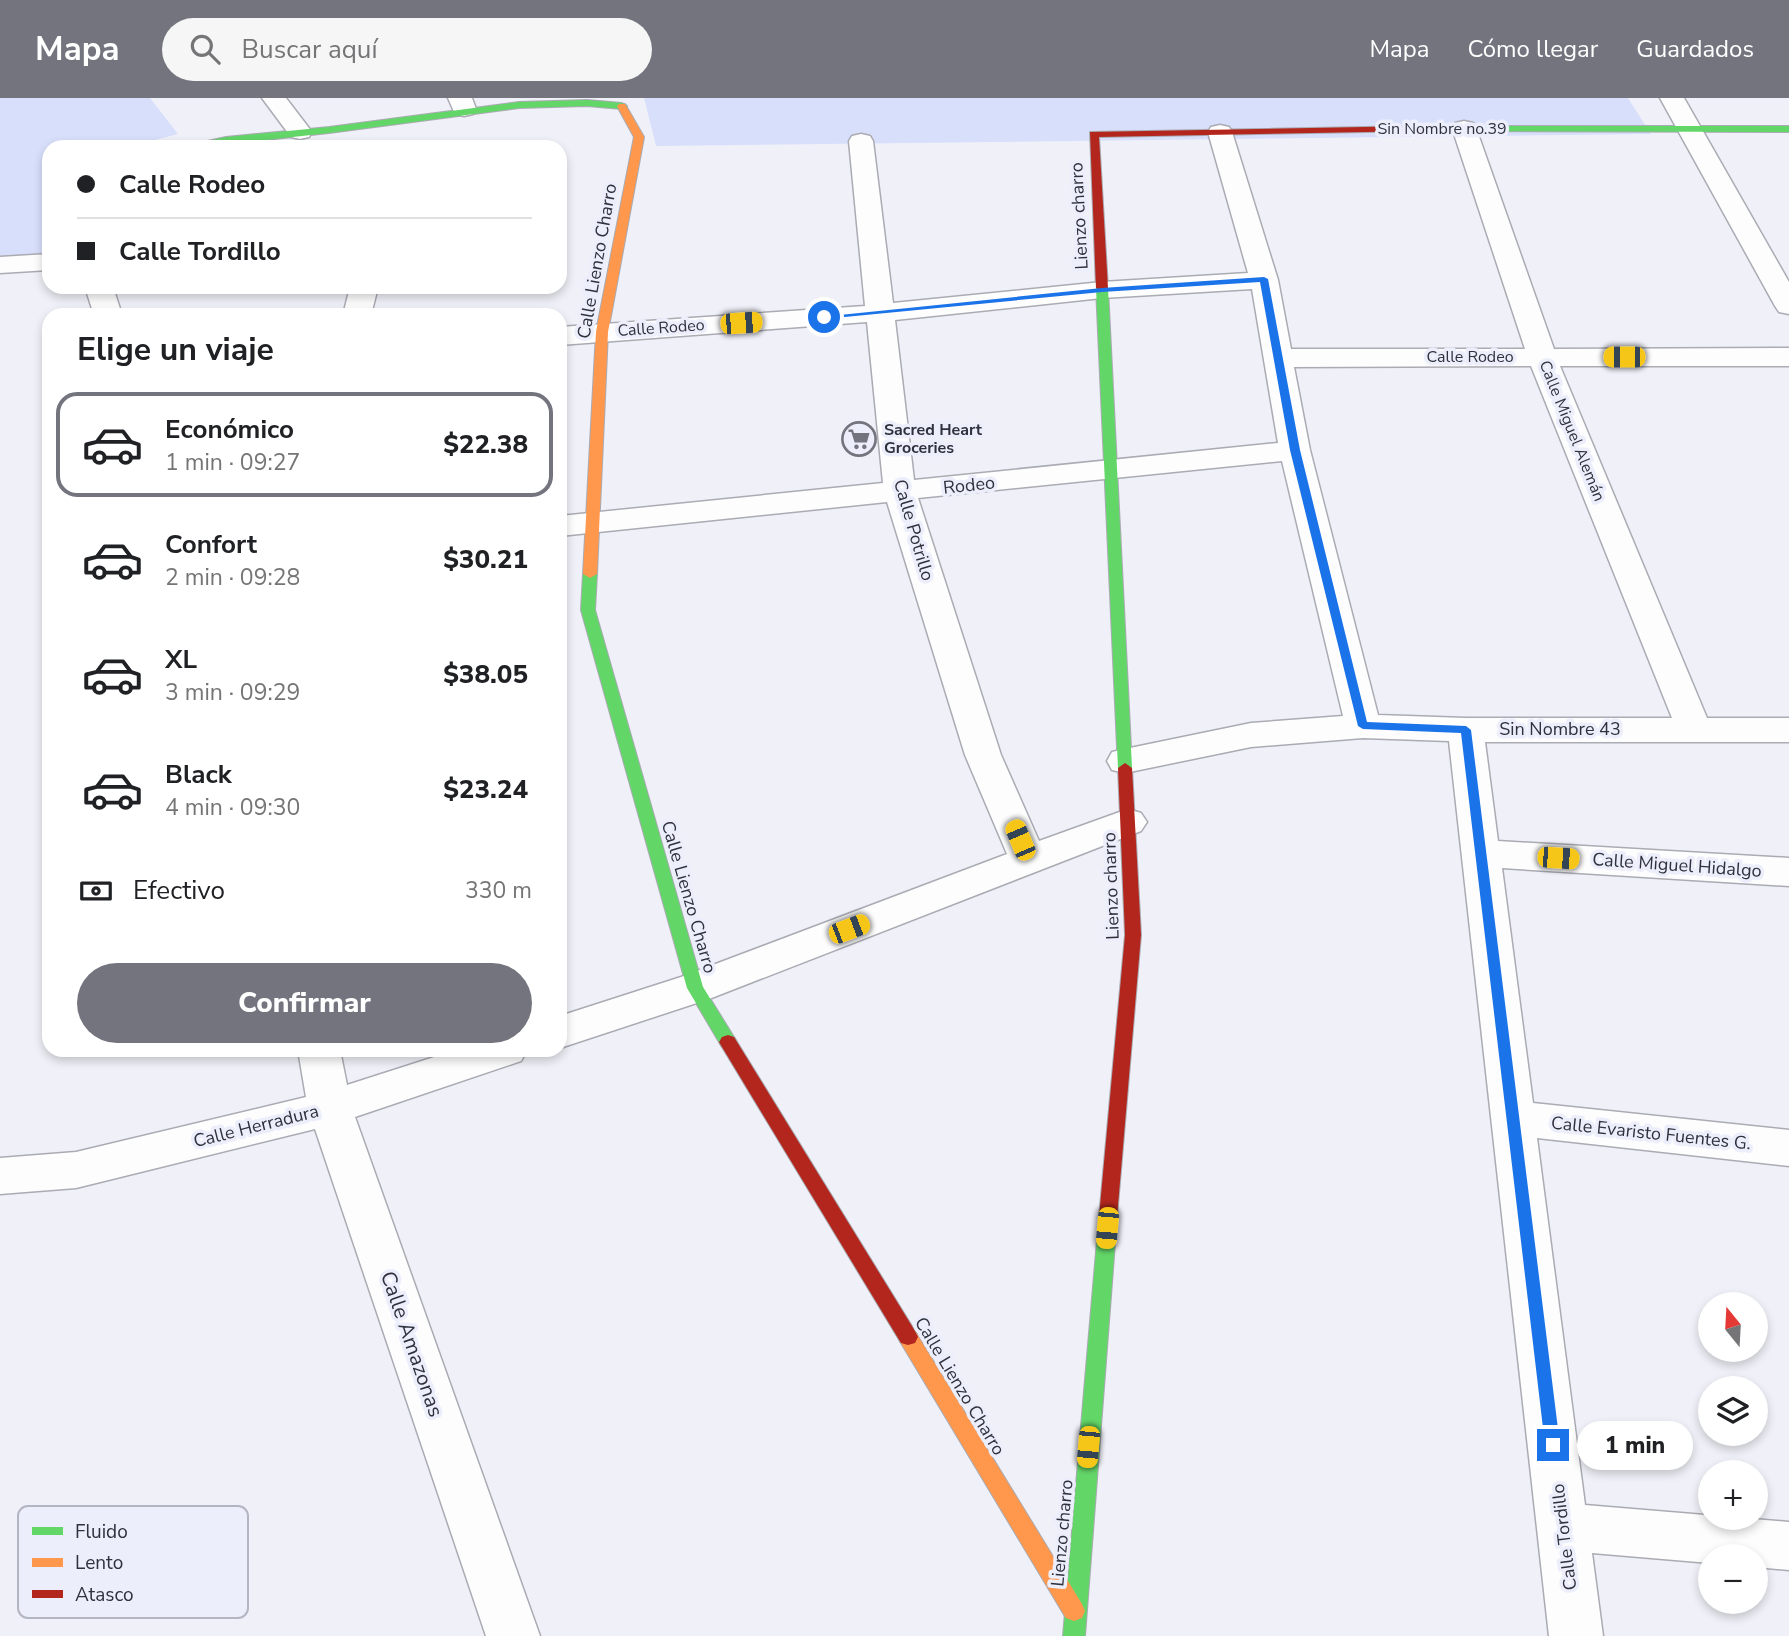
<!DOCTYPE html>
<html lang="es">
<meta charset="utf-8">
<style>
:root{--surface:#fff;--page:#f6f6f6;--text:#202124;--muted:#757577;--line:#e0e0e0;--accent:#73747e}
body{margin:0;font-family:"Nunito Sans",sans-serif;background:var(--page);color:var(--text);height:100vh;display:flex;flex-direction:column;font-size:26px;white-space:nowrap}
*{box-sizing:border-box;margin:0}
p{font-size:23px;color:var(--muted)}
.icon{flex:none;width:38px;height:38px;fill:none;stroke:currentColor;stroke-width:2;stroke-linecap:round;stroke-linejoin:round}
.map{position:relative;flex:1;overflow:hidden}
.drawer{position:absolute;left:42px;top:210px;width:525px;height:749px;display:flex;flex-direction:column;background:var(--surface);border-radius:21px;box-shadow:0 4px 10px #0003}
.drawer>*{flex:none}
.top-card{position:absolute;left:42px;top:42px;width:525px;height:154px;border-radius:21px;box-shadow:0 4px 10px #0003;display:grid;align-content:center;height:154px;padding:0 35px;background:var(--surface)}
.needle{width:46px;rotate:342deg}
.buttons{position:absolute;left:1698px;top:1194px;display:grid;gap:14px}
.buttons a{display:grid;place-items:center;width:70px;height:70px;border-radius:50%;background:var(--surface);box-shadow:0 4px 10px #0003;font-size:35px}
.end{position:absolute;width:32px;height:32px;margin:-16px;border:9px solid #1a73e8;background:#fff;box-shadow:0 0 0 4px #fff}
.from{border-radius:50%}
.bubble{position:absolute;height:49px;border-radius:24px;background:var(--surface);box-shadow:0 4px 10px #0003;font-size:23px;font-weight:800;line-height:49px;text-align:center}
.car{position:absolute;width:21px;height:42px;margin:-21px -10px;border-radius:9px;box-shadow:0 0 5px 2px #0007;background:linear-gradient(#f5c518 24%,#345 0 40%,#f5c518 0 76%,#345 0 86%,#f5c518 0)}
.top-card b{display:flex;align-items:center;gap:24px;height:66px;font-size:26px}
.top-card b+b{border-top:2px solid var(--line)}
.top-card i{width:18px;height:18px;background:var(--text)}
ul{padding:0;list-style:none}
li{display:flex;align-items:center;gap:21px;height:105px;margin:0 14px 10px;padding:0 21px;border:4px solid transparent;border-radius:21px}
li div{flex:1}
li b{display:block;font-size:26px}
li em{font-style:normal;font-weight:800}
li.selected{border-color:var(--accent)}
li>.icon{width:63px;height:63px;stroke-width:1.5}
h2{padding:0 35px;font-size:32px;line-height:84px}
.pay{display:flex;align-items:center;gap:18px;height:77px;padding:0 35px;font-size:26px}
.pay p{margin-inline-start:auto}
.action{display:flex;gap:14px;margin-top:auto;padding:14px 35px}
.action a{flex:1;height:80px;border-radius:42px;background:var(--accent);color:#fff;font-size:28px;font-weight:800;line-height:80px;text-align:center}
header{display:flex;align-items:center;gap:42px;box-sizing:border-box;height:98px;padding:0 35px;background:var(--accent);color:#fff}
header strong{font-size:33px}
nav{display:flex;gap:38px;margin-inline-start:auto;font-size:24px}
.search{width:490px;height:63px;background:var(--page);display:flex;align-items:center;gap:18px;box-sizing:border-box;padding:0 24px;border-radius:38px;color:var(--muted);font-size:26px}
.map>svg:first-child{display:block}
.green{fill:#d8dffb}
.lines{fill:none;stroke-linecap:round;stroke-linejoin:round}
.street-casing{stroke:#aaabb3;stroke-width:3}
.fast-casing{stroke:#aaabb3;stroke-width:2}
.slow-casing{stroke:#aaabb3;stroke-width:2}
.jam-casing{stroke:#aaabb3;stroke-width:2}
.street{fill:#fdfdfe;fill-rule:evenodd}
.fast{fill:#63d668;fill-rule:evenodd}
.slow{fill:#ff974d;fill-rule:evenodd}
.jam{fill:#b3261e;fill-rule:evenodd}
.route{fill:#1a73e8}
.labels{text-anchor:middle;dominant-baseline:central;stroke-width:7;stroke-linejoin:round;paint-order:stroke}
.far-street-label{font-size:16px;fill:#2f313d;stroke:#eceffb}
.far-poi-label{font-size:16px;font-weight:bold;fill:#2f313d;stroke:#eceffb;text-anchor:start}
.street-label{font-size:18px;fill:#2f313d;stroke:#eceffb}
.near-street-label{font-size:21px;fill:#2f313d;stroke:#eceffb}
.key{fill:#eceffb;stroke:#b3b6c2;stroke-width:2}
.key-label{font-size:19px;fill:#2f313d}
</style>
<header>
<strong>Mapa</strong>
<div class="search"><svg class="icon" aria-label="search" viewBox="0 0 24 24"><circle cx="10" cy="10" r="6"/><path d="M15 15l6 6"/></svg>Buscar aquí</div>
<nav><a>Mapa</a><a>Cómo llegar</a><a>Guardados</a></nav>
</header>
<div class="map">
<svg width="1789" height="1538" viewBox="0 0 1789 1538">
<rect width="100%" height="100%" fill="#f0f1f8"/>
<!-- green -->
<g class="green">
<path d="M 0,0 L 150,0 L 178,36 L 128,49 L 49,49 L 49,157 L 0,161 Z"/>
<path d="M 644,0 L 1628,0 L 1651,36 L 656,48 Z"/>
</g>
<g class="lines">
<!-- street casing -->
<g class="street-casing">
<g id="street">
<path d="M 262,0 L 286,0 L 312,34 L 309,39 L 300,41 L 291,39 Z"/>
<path d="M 448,0 L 472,0 L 476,11 L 473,16 L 464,18 L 455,16 Z"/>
<path d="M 1660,0 L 1684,0 L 1789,184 L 1789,216 L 1779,214 L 1775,208 Z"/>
<path d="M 1464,23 L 1473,25 L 1476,30 L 1554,251 L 1789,250 L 1789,268 L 1560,268 L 1707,620 L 1789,620 L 1789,644 L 1485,644 L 1498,743 L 1789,760 L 1789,788 L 1502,770 L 1533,1005 L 1789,1032 L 1789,1068 L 1537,1040 L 1585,1407 L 1789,1424 L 1789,1472 L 1755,1469 L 1755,1458 L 1710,1458 L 1710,1465 L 1592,1455 L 1603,1538 L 1549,1538 L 1449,643 L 1363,640 L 1251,649 L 1125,675 L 1112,672 L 1107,663 L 1112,654 L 1125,651 L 1251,625 L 1343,618 L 1282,363 L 918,400 L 1001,657 L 1039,743 L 1128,711 L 1141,715 L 1147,724 L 1141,733 L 709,901 L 560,950 L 560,918 L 681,879 L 1007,756 L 965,657 L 887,404 L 560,438 L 560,418 L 883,385 L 867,224 L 560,247 L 560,229 L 865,208 L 849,43 L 852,38 L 861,36 L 870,38 L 873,43 L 893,205 L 1102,184 L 1248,175 L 1208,34 L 1211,29 L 1220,27 L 1229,29 L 1232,34 L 1278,182 L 1291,251 L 1525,251 L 1452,30 L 1455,25 ZM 1252,191 L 1278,345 L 914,382 L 895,222 L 1102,200 ZM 1531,268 L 1672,620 L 1466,620 L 1378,617 L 1310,352 L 1294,269 Z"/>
<path d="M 49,156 L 49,172 L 0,175 L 0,159 Z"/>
<path d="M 85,189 L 113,189 L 122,217 L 94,217 Z"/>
<path d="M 350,189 L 378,189 L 371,217 L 343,217 Z"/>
<path d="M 298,952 L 340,952 L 347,987 L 456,952 L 527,952 L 521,963 L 355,1019 L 540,1538 L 486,1538 L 315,1031 L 76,1090 L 0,1096 L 0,1060 L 76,1054 L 306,999 Z"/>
</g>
</g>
<!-- fast casing -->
<g class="fast-casing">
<g id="fast">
<path d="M 587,2 L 622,5 L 627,8 L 622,11 L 587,8 L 519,10 L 329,35 L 203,49 L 180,49 L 226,39 L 329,29 L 519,4 Z"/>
<path d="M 1418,28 L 1789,28 L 1789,34 L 1414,33 L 1413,31 Z"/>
<path d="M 1102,187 L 1108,190 L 1132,670 L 1125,675 L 1118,670 L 1096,190 Z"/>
<path d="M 590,472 L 597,476 L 595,512 L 703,889 L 737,944 L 734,949 L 722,949 L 687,890 L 581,512 L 583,476 Z"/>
<path d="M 1108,1111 L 1115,1114 L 1117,1119 L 1085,1538 L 1063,1538 L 1099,1119 L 1101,1114 Z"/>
</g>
</g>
<!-- slow casing -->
<g class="slow-casing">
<g id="slow">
<path d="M 619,6 L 625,6 L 644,39 L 608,234 L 597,476 L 590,480 L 583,476 L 596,234 L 634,39 L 617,8 Z"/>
<path d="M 908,1231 L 915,1233 L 1082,1506 L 1085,1513 L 1082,1520 L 1074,1523 L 1066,1520 L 901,1245 L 898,1239 L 901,1233 Z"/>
</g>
</g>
<!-- jam casing -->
<g class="jam-casing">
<g id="jam">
<path d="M 1418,28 L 1423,31 L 1422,33 L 1099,39 L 1108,190 L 1102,193 L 1096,190 L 1090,34 Z"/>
<path d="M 1125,665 L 1132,670 L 1141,837 L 1117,1119 L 1115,1124 L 1108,1127 L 1101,1124 L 1099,1119 L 1125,837 L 1118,670 Z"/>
<path d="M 728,937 L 734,939 L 915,1233 L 918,1239 L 915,1245 L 908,1247 L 901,1245 L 722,949 L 719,944 L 722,939 Z"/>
</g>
</g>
<!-- street -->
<use href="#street" class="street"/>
<!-- fast -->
<use href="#fast" class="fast"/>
<!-- slow -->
<use href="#slow" class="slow"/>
<!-- jam -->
<use href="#jam" class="jam"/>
</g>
<!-- route -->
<path class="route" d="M 1264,179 L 1268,181 L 1300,352 L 1367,624 L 1466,628 L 1471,632 L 1560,1347 L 1553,1354 L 1545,1347 L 1461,635 L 1363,631 L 1358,628 L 1290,352 L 1260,184 L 1102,194 L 824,221 L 820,219 L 1102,190 Z"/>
<!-- icons -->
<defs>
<g id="supermarket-ring" transform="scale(1.75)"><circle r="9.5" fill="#eceffb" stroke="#73747e" stroke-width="1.5"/><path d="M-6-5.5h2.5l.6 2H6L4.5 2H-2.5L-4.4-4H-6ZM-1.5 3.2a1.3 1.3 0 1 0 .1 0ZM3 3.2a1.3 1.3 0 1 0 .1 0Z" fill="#73747e"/></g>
</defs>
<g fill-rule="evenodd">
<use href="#supermarket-ring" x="859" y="341"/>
</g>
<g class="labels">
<!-- far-street labels -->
<g class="far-street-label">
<text x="1442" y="31">Sin Nombre no.39</text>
<text transform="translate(661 230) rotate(-4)">Calle Rodeo</text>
<text x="1470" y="259">Calle Rodeo</text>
<text transform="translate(1572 333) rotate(68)">Calle Miguel Alemán</text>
</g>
<!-- far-poi labels -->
<g class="far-poi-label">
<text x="884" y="332">Sacred Heart<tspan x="884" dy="18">Groceries</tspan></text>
</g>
<!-- street labels -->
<g class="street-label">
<text transform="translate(1079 118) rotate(-93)">Lienzo charro</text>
<text transform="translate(597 163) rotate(-80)">Calle Lienzo Charro</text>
<text transform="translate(969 387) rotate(-6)">Rodeo</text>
<text transform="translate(914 432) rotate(74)">Calle Potrillo</text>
<text x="1560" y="631">Sin Nombre 43</text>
<text transform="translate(1677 767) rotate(4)">Calle Miguel Hidalgo</text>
<text transform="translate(1111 788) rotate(-92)">Lienzo charro</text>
<text transform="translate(689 799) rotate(74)">Calle Lienzo Charro</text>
<text transform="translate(256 1028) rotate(-14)">Calle Herradura</text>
<text transform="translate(1651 1035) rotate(6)">Calle Evaristo Fuentes G.</text>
<text transform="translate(960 1288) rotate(59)">Calle Lienzo Charro</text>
<text transform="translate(1062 1435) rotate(-85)">Lienzo charro</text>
<text transform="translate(1564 1439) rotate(-97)">Calle Tordillo</text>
</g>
<!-- near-street labels -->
<g class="near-street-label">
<text transform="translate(412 1246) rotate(71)">Calle Amazonas</text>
</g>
</g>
<!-- legend -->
<rect x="18" y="1408" width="230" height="112" rx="10" class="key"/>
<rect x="32" y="1429" width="31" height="8" fill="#63d668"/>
<rect x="32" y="1460" width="31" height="9" fill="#ff974d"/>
<rect x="32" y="1492" width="31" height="8" fill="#b3261e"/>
<g class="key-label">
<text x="75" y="1440">Fluido</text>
<text x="75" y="1471">Lento</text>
<text x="75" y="1503">Atasco</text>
</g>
</svg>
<div class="buttons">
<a><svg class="needle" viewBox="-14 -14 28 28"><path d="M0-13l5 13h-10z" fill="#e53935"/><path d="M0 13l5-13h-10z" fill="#757577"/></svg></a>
<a><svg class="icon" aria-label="layers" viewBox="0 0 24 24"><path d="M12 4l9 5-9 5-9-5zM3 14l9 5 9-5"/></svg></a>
<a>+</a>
<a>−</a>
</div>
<i class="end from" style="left:824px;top:219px"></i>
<i class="end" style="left:1553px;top:1347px"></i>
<div class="bubble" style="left:1577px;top:1323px;width:116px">1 min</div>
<i class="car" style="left:741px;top:225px;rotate:86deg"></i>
<i class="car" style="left:1624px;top:259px;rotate:270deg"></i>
<i class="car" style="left:1020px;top:742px;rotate:337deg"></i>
<i class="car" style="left:1558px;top:760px;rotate:94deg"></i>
<i class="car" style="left:849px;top:831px;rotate:69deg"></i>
<i class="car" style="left:1107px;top:1130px;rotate:185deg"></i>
<i class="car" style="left:1088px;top:1349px;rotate:185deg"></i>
<div class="top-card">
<b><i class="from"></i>Calle Rodeo</b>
<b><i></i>Calle Tordillo</b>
</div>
<section class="drawer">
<h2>Elige un viaje</h2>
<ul>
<li class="selected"><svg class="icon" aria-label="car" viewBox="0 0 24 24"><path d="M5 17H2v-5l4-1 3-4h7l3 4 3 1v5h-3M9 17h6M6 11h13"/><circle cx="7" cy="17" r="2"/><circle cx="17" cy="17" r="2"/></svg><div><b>Económico</b><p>1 min · 09:27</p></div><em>$22.38</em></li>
<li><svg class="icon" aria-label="car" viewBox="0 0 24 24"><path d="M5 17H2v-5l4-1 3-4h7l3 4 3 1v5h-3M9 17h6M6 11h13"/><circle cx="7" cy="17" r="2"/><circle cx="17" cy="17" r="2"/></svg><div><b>Confort</b><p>2 min · 09:28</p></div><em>$30.21</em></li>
<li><svg class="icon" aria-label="car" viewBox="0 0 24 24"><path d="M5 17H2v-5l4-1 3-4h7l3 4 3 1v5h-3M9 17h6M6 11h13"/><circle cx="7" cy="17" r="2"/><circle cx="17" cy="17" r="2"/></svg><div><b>XL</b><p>3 min · 09:29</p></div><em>$38.05</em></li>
<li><svg class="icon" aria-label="car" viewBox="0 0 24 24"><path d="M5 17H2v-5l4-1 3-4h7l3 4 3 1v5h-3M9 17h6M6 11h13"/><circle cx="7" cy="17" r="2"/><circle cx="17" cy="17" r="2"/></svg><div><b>Black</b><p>4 min · 09:30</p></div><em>$23.24</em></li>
</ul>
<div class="pay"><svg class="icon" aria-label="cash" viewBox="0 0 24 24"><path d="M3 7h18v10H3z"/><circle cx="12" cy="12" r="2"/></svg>Efectivo<p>330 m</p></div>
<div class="action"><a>Confirmar</a></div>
</section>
</div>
